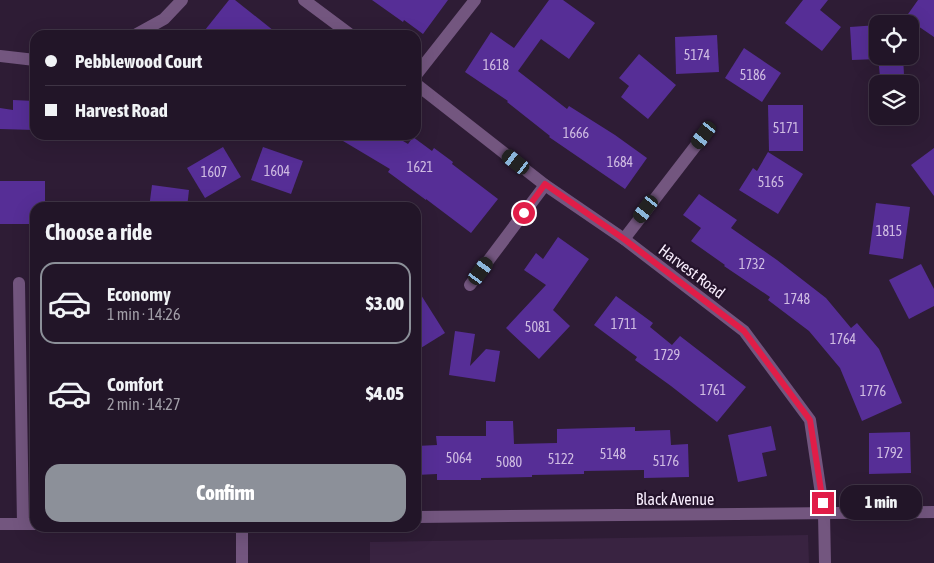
<!DOCTYPE html>
<meta charset="utf-8">
<style>
:root{--surface:#221528;--page:#2a1e30;--text:#f1f3f6;--muted:#a29fa8;--line:#3f3445;--accent:#8c9099}
body{margin:0;font-family:"Asap Condensed",sans-serif;background:var(--page);color:var(--text);height:100vh;display:flex;flex-direction:column;font-size:19px;white-space:nowrap}
*{box-sizing:border-box;margin:0}
p{font-size:16px;color:var(--muted)}
.icon{flex:none;width:28px;height:28px;fill:none;stroke:currentColor;stroke-width:2;stroke-linecap:round;stroke-linejoin:round}
.map{position:relative;flex:1;overflow:hidden}
.panel{position:absolute;left:30px;top:202px;width:391px;height:330px;display:flex;flex-direction:column;background:var(--surface);border-radius:15px;box-shadow:0 5px 20px #0002,0 0 0 1px var(--line)}
.panel>*{flex:none}
.top-card{position:absolute;left:30px;top:30px;width:391px;height:110px;border-radius:15px;box-shadow:0 5px 20px #0002,0 0 0 1px var(--line);display:grid;align-content:center;height:110px;padding:0 15px;background:var(--surface)}
.fabs{position:absolute;left:869px;top:15px;display:grid;gap:10px}
.fabs a{display:grid;place-items:center;width:50px;height:50px;border-radius:10px;background:var(--surface);box-shadow:0 5px 20px #0002,0 0 0 1px var(--line);font-size:25px}
.end{position:absolute;width:22px;height:22px;margin:-11px;border:6px solid #e11d48;background:#fff;box-shadow:0 0 0 2px #fff}
.from{border-radius:50%}
.bubble{position:absolute;height:35px;border-radius:15px;background:var(--surface);box-shadow:0 5px 20px #0002,0 0 0 1px var(--line);font-size:16px;font-weight:800;line-height:35px;text-align:center}
.car{position:absolute;width:15px;height:30px;margin:-15px -8px;border-radius:6px;box-shadow:0 0 4px 1px #0007;background:linear-gradient(#222 24%,#8ab4d8 0 40%,#222 0 76%,#8ab4d8 0 86%,#222 0)}
.top-card b{display:flex;align-items:center;gap:18px;height:48px;font-size:19px}
.top-card b+b{border-top:1px solid var(--line)}
.top-card i{width:12px;height:12px;background:var(--text)}
ul{padding:0;list-style:none}
li{display:flex;align-items:center;gap:15px;height:82px;margin:0 10px 8px;padding:0 5px;border:2px solid transparent;border-radius:15px}
li div{flex:1}
li b{display:block;font-size:19px}
li em{font-style:normal;font-weight:800}
li.on{border-color:var(--accent)}
li>.icon{width:45px;height:45px;stroke-width:1.5}
h2{padding:0 15px;font-size:22px;line-height:60px}
.primary-button{display:flex;gap:10px;margin-top:auto;padding:10px 15px}
.primary-button a{flex:1;height:58px;border-radius:15px;background:var(--accent);color:#fff;font-size:20px;font-weight:800;line-height:58px;text-align:center}
.map>svg:first-child{display:block}
.built{fill:#392341}
.building{fill:#562e96}
.lines{fill:none;stroke-linecap:round;stroke-linejoin:round}
.minor{stroke:#73567f;stroke-width:12}
.route{stroke:#e11d48;stroke-width:6}
.labels{text-anchor:middle;dominant-baseline:central;stroke-width:4.5;stroke-linejoin:round;paint-order:stroke}
.number-label{font-size:14px;fill:#cfbce2}
.street-label{font-size:16px;fill:#f7ecfc;stroke:#24132b}
</style>
<div class="map">
<svg width="934" height="563" viewBox="0 0 934 563">
<rect width="100%" height="100%" fill="#2e1c35"/>
<!-- built -->
<path class="built" d="M 808,535 L 809,563 L 370,563 L 370,542 Z"/>
<!-- building -->
<g class="building">
<path d="M 229,0 L 235,0 L 279,35 L 201,35 Z"/>
<path d="M 372,0 L 448,0 L 423,34 L 404,20 L 403,22 Z"/>
<path d="M 549,0 L 563,0 L 595,23 L 569,59 L 541,39 L 518,71 L 567,109 L 569,106 L 615,135 L 647,158 L 625,189 L 549,137 L 550,136 L 507,102 L 508,101 L 465,72 L 491,32 L 514,48 Z"/>
<path d="M 803,0 L 828,0 L 820,10 L 841,27 L 822,51 L 785,23 Z"/>
<path d="M 918,0 L 934,0 L 934,37 L 915,24 L 901,24 Z"/>
<path d="M 878,25 L 878,59 L 852,60 L 850,27 Z"/>
<path d="M 717,35 L 719,72 L 676,74 L 675,37 Z"/>
<path d="M 744,48 L 781,73 L 762,102 L 725,78 Z"/>
<path d="M 639,54 L 676,85 L 648,119 L 621,97 L 629,86 L 619,78 Z"/>
<path d="M 878,56 L 903,56 L 904,75 L 880,77 Z"/>
<path d="M 13,100 L 35,101 L 35,130 L 0,129 L 0,108 L 13,110 Z"/>
<path d="M 768,105 L 803,105 L 803,151 L 769,151 Z"/>
<path d="M 333,135 L 393,135 L 408,144 L 413,137 L 432,151 L 434,148 L 453,162 L 452,164 L 498,199 L 471,233 L 426,199 L 426,200 L 388,172 L 390,169 Z"/>
<path d="M 223,147 L 241,177 L 205,198 L 187,168 Z"/>
<path d="M 263,147 L 303,161 L 291,194 L 251,180 Z"/>
<path d="M 934,148 L 934,196 L 911,165 Z"/>
<path d="M 768,152 L 803,174 L 778,214 L 739,190 L 753,168 L 757,171 Z"/>
<path d="M 0,181 L 45,181 L 45,208 L 35,208 L 35,224 L 0,224 Z"/>
<path d="M 152,185 L 189,190 L 187,208 L 149,208 Z"/>
<path d="M 699,194 L 737,220 L 731,228 L 777,260 L 826,298 L 851,328 L 857,323 L 879,349 L 902,403 L 862,421 L 840,368 L 809,331 L 768,300 L 770,297 L 724,266 L 725,265 L 691,241 L 701,228 L 683,215 Z"/>
<path d="M 876,203 L 910,207 L 903,259 L 869,254 Z"/>
<path d="M 558,237 L 589,259 L 553,310 L 570,326 L 539,359 L 506,328 L 546,285 L 524,270 L 536,253 L 543,259 Z"/>
<path d="M 921,264 L 934,289 L 934,306 L 909,319 L 889,280 Z"/>
<path d="M 416,287 L 445,333 L 416,351 Z"/>
<path d="M 616,296 L 653,323 L 650,327 L 672,345 L 680,336 L 746,387 L 717,422 L 671,386 L 635,360 L 637,357 L 594,325 Z"/>
<path d="M 455,331 L 475,334 L 470,366 L 486,349 L 500,351 L 495,382 L 449,375 Z"/>
<path d="M 486,421 L 513,421 L 514,444 L 557,443 L 557,429 L 635,427 L 635,431 L 670,430 L 671,445 L 688,444 L 689,477 L 644,478 L 644,470 L 584,471 L 584,474 L 532,475 L 532,477 L 481,478 L 481,480 L 437,480 L 437,474 L 416,475 L 416,446 L 437,445 L 436,436 L 486,436 Z"/>
<path d="M 771,426 L 776,450 L 762,453 L 767,476 L 738,482 L 728,435 Z"/>
<path d="M 910,432 L 911,473 L 869,474 L 869,433 Z"/>
</g>
<g class="lines">
<!-- minor -->
<g class="minor">
<path d="M 304,0 L 351,35"/>
<path d="M 135,35 L 164,19 L 182,0"/>
<path d="M 0,56 L 35,60"/>
<path d="M 416,75 L 475,0"/>
<path d="M 416,84 L 545,185 L 624,239 L 744,331 L 810,420 L 824,514 L 825,563"/>
<path d="M 624,239 L 704,135"/>
<path d="M 19,283 L 23,524"/>
<path d="M 470,285 L 545,185"/>
<path d="M 416,517 L 934,512"/>
<path d="M 0,524 L 35,524"/>
<path d="M 242,563 L 242,528"/>
</g>
</g>
<g class="lines">
<!-- route -->
<path class="route" d="M 524,213 L 545,184 L 624,239 L 744,331 L 810,420 L 823,503"/>
</g>
<g class="labels">
<!-- number labels -->
<g class="number-label">
<text x="697" y="55">5174</text>
<text x="496" y="65">1618</text>
<text x="753" y="75">5186</text>
<text x="786" y="128">5171</text>
<text x="576" y="133">1666</text>
<text x="620" y="162">1684</text>
<text x="420" y="167">1621</text>
<text x="277" y="171">1604</text>
<text x="214" y="172">1607</text>
<text x="771" y="182">5165</text>
<text x="889" y="231">1815</text>
<text x="752" y="264">1732</text>
<text x="797" y="299">1748</text>
<text x="624" y="324">1711</text>
<text x="538" y="327">5081</text>
<text x="843" y="339">1764</text>
<text x="667" y="355">1729</text>
<text x="713" y="390">1761</text>
<text x="873" y="391">1776</text>
<text x="890" y="453">1792</text>
<text x="613" y="454">5148</text>
<text x="459" y="458">5064</text>
<text x="561" y="459">5122</text>
<text x="666" y="461">5176</text>
<text x="509" y="462">5080</text>
</g>
<!-- street labels -->
<g class="street-label">
<text transform="translate(692 271) rotate(37)">Harvest Road</text>
<text x="675" y="499">Black Avenue</text>
</g>
</g>
</svg>
<div class="fabs">
<a><svg class="icon" aria-label="locate" viewBox="0 0 24 24"><circle cx="12" cy="12" r="6"/><path d="M12 2v4M12 18v4M2 12h4M18 12h4"/></svg></a>
<a><svg class="icon" aria-label="layers" viewBox="0 0 24 24"><path d="M12 4l9 5-9 5-9-5zM3 14l9 5 9-5"/></svg></a>
</div>
<i class="end from" style="left:524px;top:213px"></i>
<i class="end" style="left:823px;top:503px"></i>
<div class="bubble" style="left:840px;top:485px;width:82px">1 min</div>
<i class="car" style="left:704px;top:135px;rotate:217deg"></i>
<i class="car" style="left:516px;top:162px;rotate:308deg"></i>
<i class="car" style="left:646px;top:209px;rotate:217deg"></i>
<i class="car" style="left:481px;top:271px;rotate:36deg"></i>
<div class="top-card">
<b><i class="from"></i>Pebblewood Court</b>
<b><i></i>Harvest Road</b>
</div>
<section class="panel">
<h2>Choose a ride</h2>
<ul>
<li class="on"><svg class="icon" aria-label="car" viewBox="0 0 24 24"><path d="M5 17H2v-5l4-1 3-4h7l3 4 3 1v5h-3M9 17h6M6 11h13"/><circle cx="7" cy="17" r="2"/><circle cx="17" cy="17" r="2"/></svg><div><b>Economy</b><p>1 min · 14:26</p></div><em>$3.00</em></li>
<li><svg class="icon" aria-label="car" viewBox="0 0 24 24"><path d="M5 17H2v-5l4-1 3-4h7l3 4 3 1v5h-3M9 17h6M6 11h13"/><circle cx="7" cy="17" r="2"/><circle cx="17" cy="17" r="2"/></svg><div><b>Comfort</b><p>2 min · 14:27</p></div><em>$4.05</em></li>
</ul>
<div class="primary-button"><a>Confirm</a></div>
</section>
</div>
